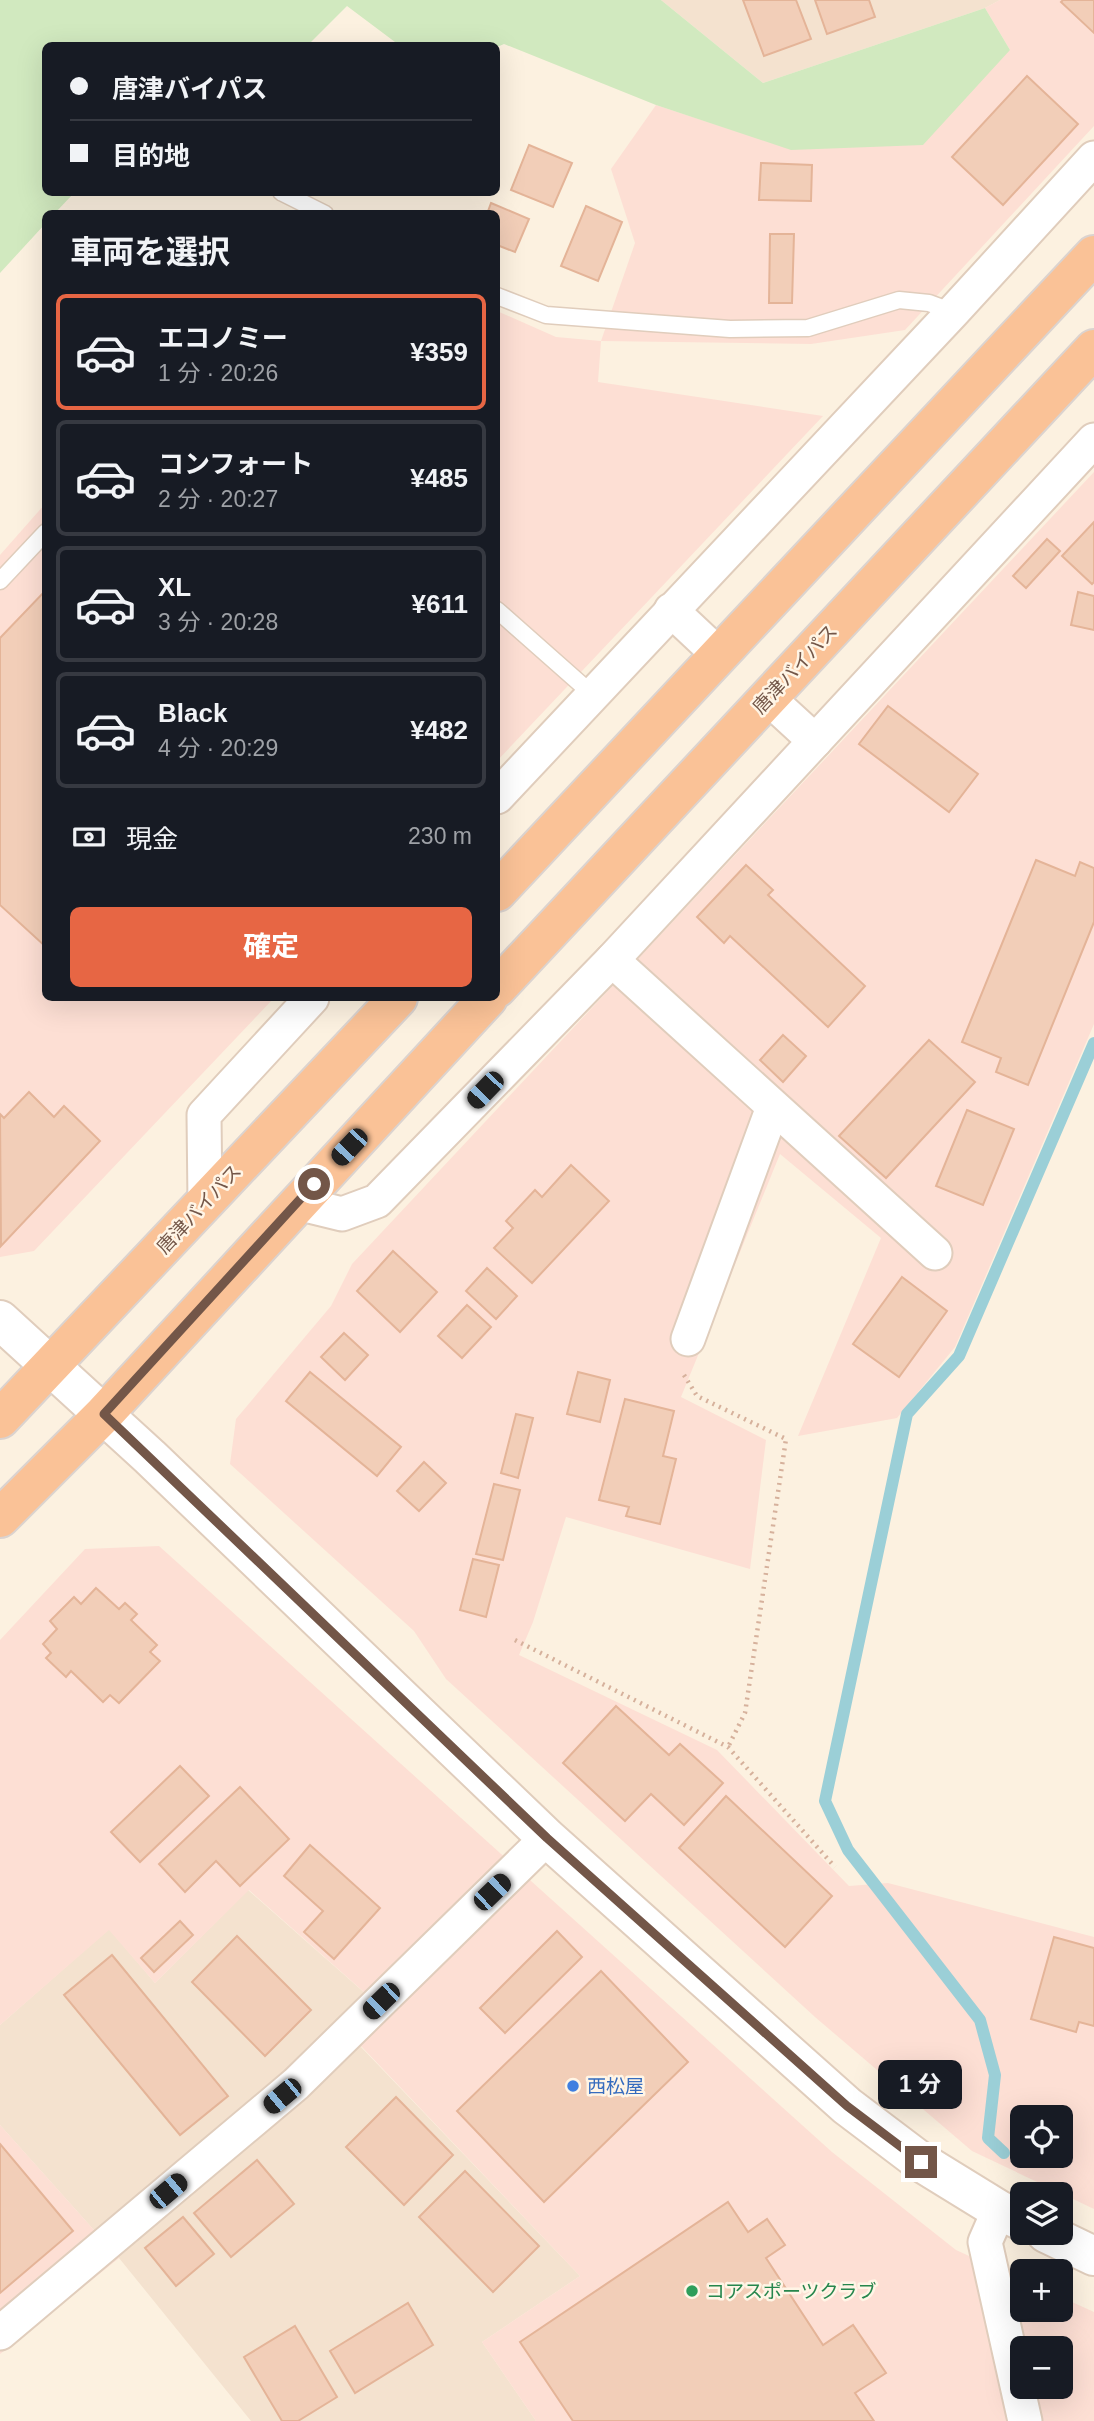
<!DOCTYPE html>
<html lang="ja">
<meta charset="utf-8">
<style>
:root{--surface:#171b24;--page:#20242c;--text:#f1f3f6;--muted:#9ea1a6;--line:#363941;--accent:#e76644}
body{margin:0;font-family:Arial,"Noto Sans JP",sans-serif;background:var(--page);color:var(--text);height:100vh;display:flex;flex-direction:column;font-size:26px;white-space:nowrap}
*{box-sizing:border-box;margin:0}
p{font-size:23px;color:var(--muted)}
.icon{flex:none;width:38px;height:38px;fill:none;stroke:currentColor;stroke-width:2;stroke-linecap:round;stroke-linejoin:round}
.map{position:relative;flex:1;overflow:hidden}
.sheet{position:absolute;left:42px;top:210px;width:458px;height:791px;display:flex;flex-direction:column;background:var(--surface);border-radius:10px;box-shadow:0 7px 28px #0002}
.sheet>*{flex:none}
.banner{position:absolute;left:42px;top:42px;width:458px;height:154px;border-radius:10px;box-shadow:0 7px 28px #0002;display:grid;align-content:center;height:154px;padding:0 28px;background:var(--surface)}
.buttons{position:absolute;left:1010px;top:2105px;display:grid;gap:14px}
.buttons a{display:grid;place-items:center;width:63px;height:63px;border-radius:10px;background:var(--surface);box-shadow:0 7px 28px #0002;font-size:35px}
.end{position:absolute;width:32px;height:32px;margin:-16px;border:9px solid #735648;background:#fff;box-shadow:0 0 0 4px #fff}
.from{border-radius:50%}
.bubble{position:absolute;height:49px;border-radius:10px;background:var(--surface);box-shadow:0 7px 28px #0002;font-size:23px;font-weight:700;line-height:49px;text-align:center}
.car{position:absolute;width:21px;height:42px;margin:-21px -10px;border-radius:9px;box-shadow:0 0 5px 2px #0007;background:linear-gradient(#222 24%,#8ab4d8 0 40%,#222 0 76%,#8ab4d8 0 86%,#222 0)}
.banner b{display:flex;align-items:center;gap:24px;height:66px;font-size:26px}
.banner b+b{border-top:2px solid var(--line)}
.banner i{width:18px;height:18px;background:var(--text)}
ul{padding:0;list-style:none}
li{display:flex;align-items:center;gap:21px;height:116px;margin:0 14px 10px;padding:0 14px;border:4px solid var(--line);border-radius:10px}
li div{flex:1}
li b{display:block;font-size:26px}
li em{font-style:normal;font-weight:700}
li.current{border-color:var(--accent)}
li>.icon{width:63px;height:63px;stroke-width:1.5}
h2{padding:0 28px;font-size:32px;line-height:84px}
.pay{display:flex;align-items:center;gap:18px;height:77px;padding:0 28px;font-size:26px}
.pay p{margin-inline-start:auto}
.action{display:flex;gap:14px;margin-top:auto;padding:14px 28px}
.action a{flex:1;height:80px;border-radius:10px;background:var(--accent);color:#fff;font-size:28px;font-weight:700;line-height:80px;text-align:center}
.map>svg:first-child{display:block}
.residential{fill:#f4e2cf}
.commercial{fill:#fddfd4;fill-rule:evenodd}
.green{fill:#d1e9bf}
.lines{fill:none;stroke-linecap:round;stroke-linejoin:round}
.stream{stroke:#9bcfd7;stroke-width:12}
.building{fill:#f2ceb8;stroke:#e4b498;stroke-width:2}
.service-casing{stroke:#e0cdbc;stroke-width:19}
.minor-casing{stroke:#e0cdbc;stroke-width:37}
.tertiary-casing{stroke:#e0cdbc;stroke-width:42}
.trunk-casing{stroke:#dbd3cf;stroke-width:42}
.path{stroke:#d6b19c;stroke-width:4.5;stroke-dasharray:2 5;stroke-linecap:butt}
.service{stroke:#fff;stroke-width:16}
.minor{stroke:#fff;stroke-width:33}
.tertiary{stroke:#fff;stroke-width:38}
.trunk{stroke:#fac297;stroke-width:38}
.route{stroke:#735648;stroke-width:9}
.shop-dot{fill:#3f7fe0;stroke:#fff5e6;stroke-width:2.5}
.leisure-dot{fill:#2e9e5b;stroke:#fff5e6;stroke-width:2.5}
.labels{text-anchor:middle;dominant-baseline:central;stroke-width:5;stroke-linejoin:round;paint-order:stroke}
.street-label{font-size:19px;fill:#735648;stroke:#fff5e6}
.shop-label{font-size:19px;fill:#366cbe;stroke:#fff5e6;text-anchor:start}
.leisure-label{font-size:19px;fill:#27864d;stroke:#fff5e6;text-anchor:start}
</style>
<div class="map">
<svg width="1094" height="2421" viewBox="0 0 1094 2421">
<rect width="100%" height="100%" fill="#fcf1e0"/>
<!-- residential -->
<g class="residential">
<path d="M 661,0 L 1000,0 L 985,8 L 763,83 Z"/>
<path d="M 248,1890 L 392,2017 L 361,2047 L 580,2276 L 482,2342 L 536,2421 L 251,2421 L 119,2258 L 0,2125 L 0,2025 L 109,1929 L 155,1983 Z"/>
</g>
<!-- commercial -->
<g class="commercial">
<path d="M 1000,0 L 1094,0 L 1094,126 L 905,330 L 811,344 L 601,341 L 598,382 L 823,416 L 497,761 L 497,311 L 556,337 L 601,341 L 635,243 L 611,169 L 656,105 L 791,149 L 1010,50 L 985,8 Z"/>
<path d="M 1094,472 L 1094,1024 L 955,1347 L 897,1418 L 798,1436 L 881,1238 L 780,1154 L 681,1397 L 766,1440 L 750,1569 L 566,1517 L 533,1622 L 519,1655 L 717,1750 L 849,1886 L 888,1883 L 1094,1937 L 1094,2209 L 972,2151 L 815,2017 L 446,1679 L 414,1631 L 230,1464 L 236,1419 L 331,1306 L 352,1264 ZM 1022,2118 L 1060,2118 L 1060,2156 L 1022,2156 Z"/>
<path d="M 45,504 L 46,998 L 274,998 L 34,1251 L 0,1257 L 0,555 Z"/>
<path d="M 159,1546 L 832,2152 L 956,2250 L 1022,2280 L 1022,2310 L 1060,2310 L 1061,2297 L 1094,2312 L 1094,2421 L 536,2421 L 482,2342 L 580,2276 L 361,2046 L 391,2016 L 249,1890 L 155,1983 L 109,1930 L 0,2025 L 0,1640 L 85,1549 ZM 1022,2348 L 1060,2348 L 1060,2387 L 1022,2387 Z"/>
<path d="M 0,2125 L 119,2258 L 0,2354 Z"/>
</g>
<!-- green -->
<path class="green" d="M 0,0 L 661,0 L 763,83 L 985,8 L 1010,50 L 923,145 L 791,150 L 656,105 L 504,44 L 497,47 L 497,46 L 399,45 L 347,6 L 308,45 L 46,46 L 46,192 L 74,193 L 55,213 L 46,214 L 45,224 L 0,273 Z"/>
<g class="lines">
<!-- stream -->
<path class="stream" d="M 1004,2153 L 988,2138 L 995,2075 L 980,2020 L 848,1850 L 825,1801 L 907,1414 L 959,1356 L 1094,1043"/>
</g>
<!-- building -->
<g class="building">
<path d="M 743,0 L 796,0 L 811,39 L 764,56 Z"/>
<path d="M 815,0 L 869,0 L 875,17 L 827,34 Z"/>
<path d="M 1063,0 L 1094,0 L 1094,33 L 1061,2 Z"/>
<path d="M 1027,76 L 1078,124 L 1003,205 L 952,157 Z"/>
<path d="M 529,145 L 572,163 L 553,207 L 511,190 Z"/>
<path d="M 761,163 L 812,165 L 811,201 L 759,200 Z"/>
<path d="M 491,203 L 529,219 L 515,252 L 497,245 L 497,214 L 487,214 Z"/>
<path d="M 586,206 L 622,222 L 598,281 L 561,266 Z"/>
<path d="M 770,234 L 794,234 L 792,303 L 769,303 Z"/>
<path d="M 1094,522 L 1094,582 L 1092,584 L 1062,556 Z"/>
<path d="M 1047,539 L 1060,551 L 1026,588 L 1013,576 Z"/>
<path d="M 46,590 L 46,947 L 0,905 L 0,638 Z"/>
<path d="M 1078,592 L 1094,596 L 1094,630 L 1071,625 Z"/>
<path d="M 888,706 L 978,774 L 949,812 L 859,744 Z"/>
<path d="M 1036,860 L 1075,876 L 1080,862 L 1094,868 L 1094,922 L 1028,1085 L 996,1072 L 1001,1058 L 962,1042 Z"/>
<path d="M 746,865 L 773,890 L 768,895 L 865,986 L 828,1027 L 730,936 L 724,943 L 697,917 Z"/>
<path d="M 783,1035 L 806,1056 L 783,1082 L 760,1060 Z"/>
<path d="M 929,1040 L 975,1082 L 886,1178 L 839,1136 Z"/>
<path d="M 29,1092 L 54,1117 L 64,1106 L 100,1141 L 1,1246 L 0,1114 L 4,1118 Z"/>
<path d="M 967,1110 L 1014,1129 L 983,1205 L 936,1186 Z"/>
<path d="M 571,1165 L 609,1201 L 532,1283 L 494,1248 L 513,1228 L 506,1221 L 535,1190 L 542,1197 Z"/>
<path d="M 393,1251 L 437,1292 L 400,1332 L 357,1291 Z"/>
<path d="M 487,1268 L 517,1296 L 496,1319 L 466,1291 Z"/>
<path d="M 902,1277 L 947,1311 L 899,1377 L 853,1344 Z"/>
<path d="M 467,1305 L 491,1327 L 462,1358 L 438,1336 Z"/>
<path d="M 344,1333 L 368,1355 L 345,1380 L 321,1357 Z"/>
<path d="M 310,1372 L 401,1447 L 377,1476 L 286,1401 Z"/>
<path d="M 578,1372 L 610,1380 L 600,1422 L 567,1414 Z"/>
<path d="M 625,1399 L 674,1411 L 663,1456 L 676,1459 L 660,1524 L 626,1516 L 629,1507 L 599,1500 Z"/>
<path d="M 516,1414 L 533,1418 L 518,1478 L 501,1473 Z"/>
<path d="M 424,1462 L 446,1483 L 419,1511 L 397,1491 Z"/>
<path d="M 494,1484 L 520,1490 L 503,1560 L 476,1554 Z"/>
<path d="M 473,1559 L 499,1565 L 486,1617 L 460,1610 Z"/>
<path d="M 96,1588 L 119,1609 L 125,1603 L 137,1614 L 131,1620 L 157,1645 L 150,1652 L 160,1661 L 119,1703 L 110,1695 L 103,1702 L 71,1671 L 66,1677 L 46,1658 L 51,1653 L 43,1644 L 57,1629 L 50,1621 L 74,1597 L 81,1604 Z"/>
<path d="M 616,1706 L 669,1755 L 680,1744 L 723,1783 L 684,1825 L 651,1794 L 625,1821 L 563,1763 Z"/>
<path d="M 180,1766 L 209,1796 L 140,1862 L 111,1832 Z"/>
<path d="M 240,1787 L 289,1839 L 240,1886 L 216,1861 L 185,1892 L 159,1864 Z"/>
<path d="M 726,1796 L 832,1896 L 785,1947 L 679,1848 Z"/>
<path d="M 310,1845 L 380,1908 L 334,1959 L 304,1932 L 323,1911 L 284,1876 Z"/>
<path d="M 180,1921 L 193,1935 L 154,1972 L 141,1958 Z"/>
<path d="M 557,1931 L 582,1957 L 505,2033 L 480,2008 Z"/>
<path d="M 237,1936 L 311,2010 L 265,2056 L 192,1982 Z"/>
<path d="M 1054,1937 L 1094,1948 L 1094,2026 L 1079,2022 L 1076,2032 L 1031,2019 Z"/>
<path d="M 112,1955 L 228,2096 L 180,2135 L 64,1995 Z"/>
<path d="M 601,1971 L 688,2062 L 544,2202 L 457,2111 Z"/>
<path d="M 396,2097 L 453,2155 L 404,2205 L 346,2147 Z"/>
<path d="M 0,2144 L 73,2231 L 0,2293 Z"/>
<path d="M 257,2160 L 294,2204 L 231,2257 L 194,2213 Z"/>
<path d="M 465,2171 L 539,2246 L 493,2292 L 419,2217 Z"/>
<path d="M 728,2202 L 748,2232 L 767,2219 L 785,2245 L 766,2258 L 823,2345 L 853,2325 L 886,2373 L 855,2393 L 874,2421 L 573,2421 L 520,2342 Z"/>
<path d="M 183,2217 L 214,2254 L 176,2286 L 145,2248 Z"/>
<path d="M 408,2303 L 433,2345 L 355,2393 L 330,2351 Z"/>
<path d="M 295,2326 L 337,2397 L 298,2421 L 282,2421 L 244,2357 Z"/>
</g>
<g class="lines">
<!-- service casing -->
<g class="service-casing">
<g id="service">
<path d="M 281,192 L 325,214"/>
<path d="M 497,296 L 546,315 L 730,329 L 808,328 L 899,300 L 929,303 L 953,312"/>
<path d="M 0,581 L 46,532"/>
<path d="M 497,610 L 592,694"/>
</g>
</g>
<!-- minor casing -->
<g class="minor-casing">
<g id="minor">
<path d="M 671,610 L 719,655"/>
<path d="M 768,698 L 815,741"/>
<path d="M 497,797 L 953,312 L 1094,158"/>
<path d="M 612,960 L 935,1253"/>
<path d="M 205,1203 L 204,1115 L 312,998"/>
<path d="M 297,1203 L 342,1214 L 377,1201 L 612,960 L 1094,440"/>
<path d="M 688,1339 L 773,1107"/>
<path d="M 999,2210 L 985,2242 L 1025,2421"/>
<path d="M 0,2333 L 296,2084 L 547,1838"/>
</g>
</g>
<!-- tertiary casing -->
<g class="tertiary-casing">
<g id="tertiary">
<path d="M 0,1320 L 150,1457 L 547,1838 L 847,2106 L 921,2162 L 999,2210 L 1022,2221"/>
<path d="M 1046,2233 L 1094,2256"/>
</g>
</g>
<!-- trunk casing -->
<g class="trunk-casing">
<g id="trunk">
<path d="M 497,892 L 1094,255"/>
<path d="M 497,988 L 1094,349"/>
<path d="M 0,1419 L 398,998"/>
<path d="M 0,1518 L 104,1414 L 488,998"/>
</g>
</g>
<!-- path -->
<g class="path">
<path d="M 684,1375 L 697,1396 L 786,1439 L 745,1713 L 728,1747"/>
<path d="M 515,1640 L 728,1747 L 835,1867"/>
</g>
<!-- service -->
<use href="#service" class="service"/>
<!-- minor -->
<use href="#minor" class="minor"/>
<!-- tertiary -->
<use href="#tertiary" class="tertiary"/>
<!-- trunk -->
<use href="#trunk" class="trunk"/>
</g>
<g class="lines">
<!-- route -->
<path class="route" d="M 314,1184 L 104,1414 L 547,1838 L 847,2106 L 921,2162"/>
</g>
<!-- markers -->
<circle class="shop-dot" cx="573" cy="2086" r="7"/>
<circle class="leisure-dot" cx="692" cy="2291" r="7"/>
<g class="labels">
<!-- street labels -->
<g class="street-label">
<text transform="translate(795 669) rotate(-47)">唐津バイパス</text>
<text transform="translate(199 1209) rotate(-47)">唐津バイパス</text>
</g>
<!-- shop labels -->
<g class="shop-label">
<text x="587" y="2086">西松屋</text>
</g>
<!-- leisure labels -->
<g class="leisure-label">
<text x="706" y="2291">コアスポーツクラブ</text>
</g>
</g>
</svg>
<div class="buttons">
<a><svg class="icon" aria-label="locate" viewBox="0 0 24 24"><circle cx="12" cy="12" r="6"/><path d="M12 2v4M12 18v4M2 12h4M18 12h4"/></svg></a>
<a><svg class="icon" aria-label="layers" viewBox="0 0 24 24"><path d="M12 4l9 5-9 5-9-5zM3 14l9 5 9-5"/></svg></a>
<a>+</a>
<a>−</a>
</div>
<i class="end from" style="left:314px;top:1184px"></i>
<i class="end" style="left:921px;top:2162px"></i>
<div class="bubble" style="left:878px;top:2060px;width:84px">1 分</div>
<i class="car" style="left:485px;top:1090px;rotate:224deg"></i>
<i class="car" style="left:349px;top:1147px;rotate:223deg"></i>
<i class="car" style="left:492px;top:1892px;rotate:46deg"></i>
<i class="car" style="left:381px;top:2001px;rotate:226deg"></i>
<i class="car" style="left:282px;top:2096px;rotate:230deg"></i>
<i class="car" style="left:168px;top:2191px;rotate:50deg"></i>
<div class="banner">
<b><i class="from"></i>唐津バイパス</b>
<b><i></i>目的地</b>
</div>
<section class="sheet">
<h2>車両を選択</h2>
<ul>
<li class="current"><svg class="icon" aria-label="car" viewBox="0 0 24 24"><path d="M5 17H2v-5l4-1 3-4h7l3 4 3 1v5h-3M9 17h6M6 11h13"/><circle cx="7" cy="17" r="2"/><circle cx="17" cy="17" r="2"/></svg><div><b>エコノミー</b><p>1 分 · 20:26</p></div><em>¥359</em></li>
<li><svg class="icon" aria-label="car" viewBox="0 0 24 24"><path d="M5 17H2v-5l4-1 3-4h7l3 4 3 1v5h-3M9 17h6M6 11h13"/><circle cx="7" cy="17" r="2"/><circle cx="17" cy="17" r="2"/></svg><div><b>コンフォート</b><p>2 分 · 20:27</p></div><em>¥485</em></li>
<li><svg class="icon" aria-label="car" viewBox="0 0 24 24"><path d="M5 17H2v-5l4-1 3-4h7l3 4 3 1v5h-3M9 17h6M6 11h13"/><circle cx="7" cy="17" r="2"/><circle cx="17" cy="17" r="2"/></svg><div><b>XL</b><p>3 分 · 20:28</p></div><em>¥611</em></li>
<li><svg class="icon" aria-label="car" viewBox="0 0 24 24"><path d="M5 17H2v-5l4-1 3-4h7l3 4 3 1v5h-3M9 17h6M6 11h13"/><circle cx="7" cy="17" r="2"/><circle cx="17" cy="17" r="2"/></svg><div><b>Black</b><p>4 分 · 20:29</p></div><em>¥482</em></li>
</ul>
<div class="pay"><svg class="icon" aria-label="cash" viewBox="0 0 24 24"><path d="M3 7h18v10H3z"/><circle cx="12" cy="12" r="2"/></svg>現金<p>230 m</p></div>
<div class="action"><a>確定</a></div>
</section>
</div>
